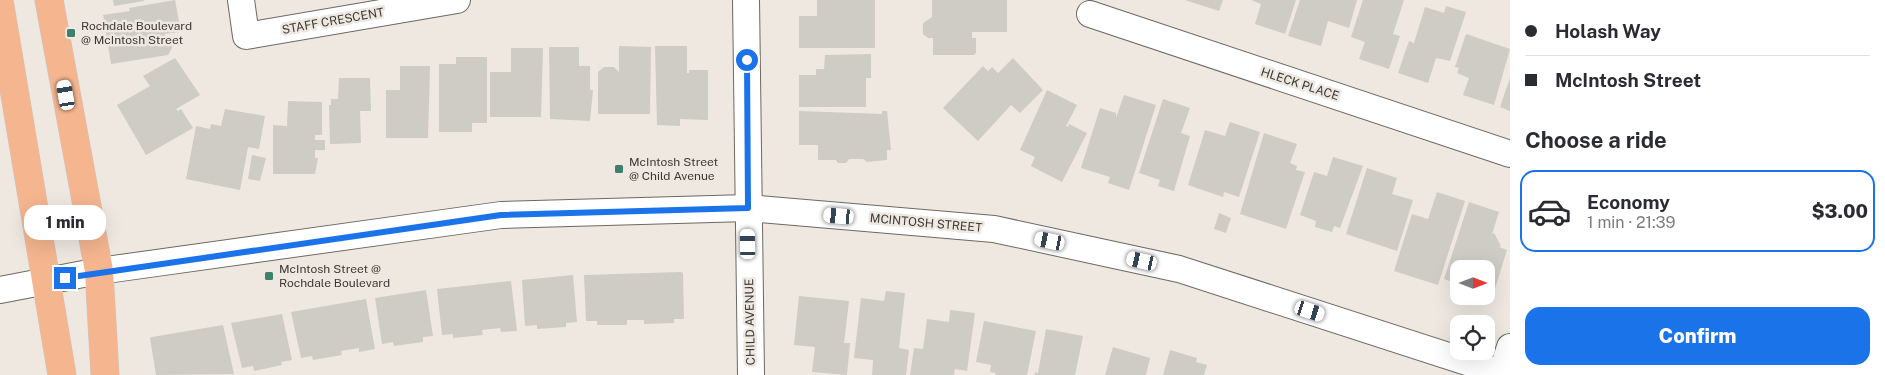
<!DOCTYPE html>
<meta charset="utf-8">
<style>
:root{--surface:#fff;--page:#f2f2f3;--text:#2b2b33;--muted:#7c7c81;--line:#e1e1e2;--accent:#1a73e8}
body{margin:0;font-family:"Public Sans",sans-serif;background:var(--page);color:var(--text);height:100vh;display:flex;flex-direction:column;font-size:19px;white-space:nowrap}
*{box-sizing:border-box;margin:0}
p{font-size:16px;color:var(--muted)}
.icon{flex:none;width:28px;height:28px;fill:none;stroke:currentColor;stroke-width:2;stroke-linecap:round;stroke-linejoin:round}
.map{position:relative;flex:1;overflow:hidden}
.sheet{display:flex;flex-direction:column;background:var(--surface);width:375px}
.sheet>*{flex:none}
.hud{display:grid;align-content:center;height:110px;padding:0 15px;background:var(--surface)}
.needle{width:32px;rotate:90deg}
.tools{position:absolute;left:1450px;top:260px;display:grid;gap:10px}
.tools a{display:grid;place-items:center;width:45px;height:45px;border-radius:10px;background:var(--surface);box-shadow:0 5px 20px #0002;font-size:25px}
.end{position:absolute;width:22px;height:22px;margin:-11px;border:6px solid #1a73e8;background:#fff;box-shadow:0 0 0 2px #fff}
.from{border-radius:50%}
.bubble{position:absolute;height:35px;border-radius:15px;background:var(--surface);box-shadow:0 5px 20px #0002;font-size:16px;font-weight:800;line-height:35px;text-align:center}
.car{position:absolute;width:15px;height:30px;margin:-15px -8px;border-radius:6px;box-shadow:0 0 4px 1px #0007;background:linear-gradient(#fff 24%,#345 0 40%,#fff 0 76%,#345 0 86%,#fff 0)}
.hud b{display:flex;align-items:center;gap:18px;height:48px;font-size:19px}
.hud b+b{border-top:1px solid var(--line)}
.hud i{width:12px;height:12px;background:var(--text)}
ul{padding:0;list-style:none}
li{display:flex;align-items:center;gap:15px;height:82px;margin:0 10px 8px;padding:0 5px;border:2px solid transparent;border-radius:15px}
li div{flex:1}
li b{display:block;font-size:19px}
li em{font-style:normal;font-weight:800}
li.active{border-color:var(--accent)}
li>.icon{width:45px;height:45px;stroke-width:1.5}
h2{padding:0 15px;font-size:22px;line-height:60px}
.button{display:flex;gap:10px;margin-top:auto;padding:10px 15px}
.button a{flex:1;height:58px;border-radius:15px;background:var(--accent);color:#fff;font-size:20px;font-weight:800;line-height:58px;text-align:center}
main{display:flex;flex:1;min-height:0}
.map>svg:first-child{display:block}
.building{fill:#ceccc4}
.lines{fill:none;stroke-linecap:round;stroke-linejoin:round}
.minor-casing{stroke:#6d6862;stroke-width:28}
.major-casing{stroke:#c8c8c7;stroke-width:29}
.minor{stroke:#fff;stroke-width:26}
.major{stroke:#f4b58f;stroke-width:28}
.route{stroke:#1a73e8;stroke-width:6}
.poi-dot{fill:#3f7f6e;stroke:#eee8e1;stroke-width:2}
.labels{text-anchor:middle;dominant-baseline:central;stroke-width:5;stroke-linejoin:round;paint-order:stroke}
.street-label{font-size:12px;fill:#3b3936;stroke:#eee8e1}
.poi-label{font-size:12px;fill:#3b3936;stroke:#eee8e1;text-anchor:start}
</style>
<main>
<div class="map">
<svg width="1510" height="375" viewBox="0 0 1510 375">
<rect width="100%" height="100%" fill="#eee8e1"/>
<!-- building -->
<g class="building">
<path d="M 113,0 L 144,0 L 144,1 L 114,6 Z"/>
<path d="M 175,0 L 181,32 L 164,34 L 171,39 L 172,48 L 168,55 L 111,64 L 103,15 L 130,11 L 129,8 Z"/>
<path d="M 817,0 L 875,0 L 875,48 L 799,48 L 799,16 L 817,16 Z"/>
<path d="M 932,0 L 1007,0 L 1007,32 L 972,32 L 972,38 L 976,38 L 976,53 L 974,55 L 933,55 L 933,38 L 928,38 L 923,34 L 923,23 L 932,17 Z"/>
<path d="M 1185,0 L 1223,0 L 1219,11 Z"/>
<path d="M 1251,0 L 1296,0 L 1285,34 L 1255,24 L 1261,4 Z"/>
<path d="M 1300,0 L 1357,0 L 1349,28 L 1328,21 L 1321,46 L 1288,36 Z"/>
<path d="M 1363,0 L 1404,0 L 1393,34 L 1400,36 L 1389,69 L 1359,59 L 1365,42 L 1351,37 Z"/>
<path d="M 1446,6 L 1466,12 L 1450,61 L 1436,58 L 1428,83 L 1398,73 L 1409,41 L 1414,43 L 1425,7 L 1444,13 Z"/>
<path d="M 1466,34 L 1510,49 L 1494,105 L 1463,95 L 1469,78 L 1457,73 L 1459,68 L 1455,67 Z"/>
<path d="M 619,46 L 651,47 L 650,114 L 598,114 L 598,72 L 604,67 L 614,67 L 619,72 Z"/>
<path d="M 655,46 L 687,46 L 687,73 L 689,73 L 689,70 L 708,70 L 708,120 L 680,119 L 680,126 L 657,125 Z"/>
<path d="M 549,47 L 579,47 L 579,66 L 590,66 L 590,90 L 593,90 L 590,121 L 550,119 Z"/>
<path d="M 511,48 L 543,48 L 541,117 L 490,117 L 490,72 L 511,72 Z"/>
<path d="M 871,54 L 871,78 L 866,78 L 866,107 L 799,107 L 799,75 L 816,75 L 816,69 L 824,69 L 825,55 Z"/>
<path d="M 456,57 L 487,57 L 487,123 L 472,123 L 472,132 L 439,132 L 439,64 L 456,64 Z"/>
<path d="M 175,58 L 200,95 L 176,109 L 178,111 L 181,109 L 193,128 L 146,155 L 117,105 L 150,86 L 143,76 Z"/>
<path d="M 1013,58 L 1043,90 L 1020,113 L 1011,105 L 978,141 L 943,108 L 983,66 L 988,71 L 992,67 L 998,73 Z"/>
<path d="M 400,66 L 430,66 L 428,138 L 386,138 L 386,90 L 400,90 Z"/>
<path d="M 339,78 L 370,78 L 371,111 L 360,111 L 361,143 L 330,144 L 329,105 L 331,105 L 331,99 L 338,99 Z"/>
<path d="M 1510,78 L 1510,111 L 1500,107 Z"/>
<path d="M 1047,90 L 1077,105 L 1066,126 L 1068,127 L 1069,124 L 1087,133 L 1062,182 L 1031,166 L 1035,157 L 1020,150 Z"/>
<path d="M 1124,95 L 1156,105 L 1129,190 L 1108,183 L 1110,177 L 1081,168 L 1100,108 L 1116,113 L 1116,118 Z"/>
<path d="M 1163,99 L 1190,108 L 1181,133 L 1190,136 L 1174,191 L 1158,186 L 1160,180 L 1139,173 Z"/>
<path d="M 288,101 L 322,102 L 322,135 L 315,135 L 315,140 L 325,140 L 325,150 L 315,150 L 315,158 L 318,158 L 315,174 L 273,174 L 273,125 L 287,126 Z"/>
<path d="M 225,109 L 265,116 L 259,149 L 248,147 L 240,190 L 186,179 L 196,126 L 210,129 L 211,124 L 221,126 Z"/>
<path d="M 799,111 L 882,114 L 882,111 L 887,111 L 891,150 L 887,150 L 887,160 L 867,162 L 863,159 L 849,159 L 846,163 L 838,163 L 836,160 L 818,160 L 818,145 L 799,145 Z"/>
<path d="M 1230,122 L 1260,132 L 1239,197 L 1224,192 L 1223,197 L 1188,185 L 1205,130 L 1225,136 Z"/>
<path d="M 1264,133 L 1297,144 L 1290,163 L 1297,166 L 1296,170 L 1305,172 L 1286,229 L 1240,214 Z"/>
<path d="M 252,155 L 266,158 L 260,181 L 248,179 Z"/>
<path d="M 1333,157 L 1363,166 L 1340,228 L 1334,226 L 1332,232 L 1315,227 L 1316,221 L 1300,215 L 1314,172 L 1327,176 Z"/>
<path d="M 1367,168 L 1397,178 L 1392,194 L 1413,200 L 1397,251 L 1346,234 Z"/>
<path d="M 1437,192 L 1465,201 L 1438,285 L 1394,271 L 1412,214 L 1428,219 Z"/>
<path d="M 1469,202 L 1499,212 L 1492,234 L 1494,233 L 1501,246 L 1499,247 L 1507,250 L 1493,295 L 1486,293 L 1486,269 L 1459,269 L 1459,284 L 1444,279 Z"/>
<path d="M 1219,213 L 1231,218 L 1226,233 L 1214,229 Z"/>
<path d="M 681,272 L 683,273 L 684,319 L 674,319 L 674,323 L 644,324 L 644,320 L 627,320 L 627,325 L 597,325 L 597,321 L 586,321 L 584,275 Z"/>
<path d="M 573,275 L 577,322 L 566,323 L 566,327 L 537,329 L 537,325 L 525,326 L 522,280 Z"/>
<path d="M 511,281 L 517,331 L 501,332 L 500,328 L 482,330 L 483,335 L 453,338 L 453,334 L 442,335 L 437,289 Z"/>
<path d="M 426,290 L 433,336 L 423,337 L 423,342 L 394,346 L 393,342 L 382,344 L 375,298 Z"/>
<path d="M 886,291 L 905,293 L 899,348 L 909,350 L 906,375 L 872,375 L 873,360 L 854,358 L 861,298 L 884,301 Z"/>
<path d="M 799,296 L 849,301 L 844,343 L 850,343 L 847,375 L 812,372 L 815,347 L 794,345 Z"/>
<path d="M 366,299 L 375,349 L 359,352 L 359,348 L 341,351 L 342,355 L 313,360 L 312,356 L 301,358 L 291,312 Z"/>
<path d="M 950,310 L 975,313 L 967,371 L 955,369 L 954,375 L 910,375 L 914,348 L 923,349 L 927,319 L 949,322 Z"/>
<path d="M 282,314 L 292,360 L 281,362 L 282,365 L 254,371 L 253,366 L 242,368 L 231,323 Z"/>
<path d="M 984,321 L 1036,331 L 1027,375 L 995,375 L 996,373 L 990,372 L 991,365 L 976,362 Z"/>
<path d="M 223,325 L 234,374 L 156,375 L 150,338 L 152,337 Z"/>
<path d="M 1046,329 L 1083,336 L 1075,375 L 1035,375 L 1035,372 L 1038,373 Z"/>
<path d="M 1113,347 L 1150,358 L 1146,375 L 1105,375 Z"/>
<path d="M 1170,350 L 1197,358 L 1196,362 L 1207,365 L 1204,375 L 1163,375 Z"/>
</g>
<g class="lines">
<!-- minor casing -->
<g class="minor-casing">
<g id="minor">
<path d="M 241,0 L 246,36 L 457,0"/>
<path d="M 746,0 L 751,375"/>
<path d="M 1090,14 L 1510,154"/>
<path d="M 0,290 L 99,271 L 501,215 L 748,208 L 994,229 L 1179,269 L 1507,375"/>
<path d="M 1501,375 L 1510,347"/>
</g>
</g>
<!-- major casing -->
<g class="major-casing">
<g id="major">
<path d="M 49,0 L 99,271 L 105,375"/>
<path d="M 0,6 L 62,375"/>
</g>
</g>
<!-- minor -->
<use href="#minor" class="minor"/>
<!-- major -->
<use href="#major" class="major"/>
</g>
<g class="lines">
<!-- route -->
<path class="route" d="M 65,278 L 501,215 L 748,208 L 747,60"/>
</g>
<!-- markers -->
<g class="poi-dot">
<rect x="66" y="28" width="10" height="10" rx="2.5"/>
<rect x="614" y="164" width="10" height="10" rx="2.5"/>
<rect x="264" y="271" width="10" height="10" rx="2.5"/>
</g>
<g class="labels">
<!-- street labels -->
<g class="street-label">
<text transform="translate(333 21) rotate(-10)">STAFF CRESCENT</text>
<text transform="translate(1300 84) rotate(18)">HLECK PLACE</text>
<text transform="translate(926 223) rotate(5)">MCINTOSH STREET</text>
<text transform="translate(750 322) rotate(-91)">CHILD AVENUE</text>
</g>
<!-- poi labels -->
<g class="poi-label">
<text x="81" y="26">Rochdale Boulevard<tspan x="81" dy="14">@ McIntosh Street</tspan></text>
<text x="629" y="162">McIntosh Street<tspan x="629" dy="14">@ Child Avenue</tspan></text>
<text x="279" y="269">McIntosh Street @<tspan x="279" dy="14">Rochdale Boulevard</tspan></text>
</g>
</g>
</svg>
<div class="tools">
<a><svg class="needle" viewBox="-14 -14 28 28"><path d="M0-13l5 13h-10z" fill="#e53935"/><path d="M0 13l5-13h-10z" fill="#7c7c81"/></svg></a>
<a><svg class="icon" aria-label="locate" viewBox="0 0 24 24"><circle cx="12" cy="12" r="6"/><path d="M12 2v4M12 18v4M2 12h4M18 12h4"/></svg></a>
</div>
<i class="end from" style="left:747px;top:60px"></i>
<i class="end" style="left:65px;top:278px"></i>
<div class="bubble" style="left:24px;top:205px;width:82px">1 min</div>
<i class="car" style="left:66px;top:95px;rotate:350deg"></i>
<i class="car" style="left:839px;top:216px;rotate:275deg"></i>
<i class="car" style="left:1050px;top:241px;rotate:282deg"></i>
<i class="car" style="left:748px;top:244px;rotate:359deg"></i>
<i class="car" style="left:1142px;top:261px;rotate:283deg"></i>
<i class="car" style="left:1310px;top:311px;rotate:108deg"></i>
</div>
<section class="sheet">
<div class="hud">
<b><i class="from"></i>Holash Way</b>
<b><i></i>McIntosh Street</b>
</div>
<h2>Choose a ride</h2>
<ul>
<li class="active"><svg class="icon" aria-label="car" viewBox="0 0 24 24"><path d="M5 17H2v-5l4-1 3-4h7l3 4 3 1v5h-3M9 17h6M6 11h13"/><circle cx="7" cy="17" r="2"/><circle cx="17" cy="17" r="2"/></svg><div><b>Economy</b><p>1 min · 21:39</p></div><em>$3.00</em></li>
</ul>
<div class="button"><a>Confirm</a></div>
</section>
</main>
